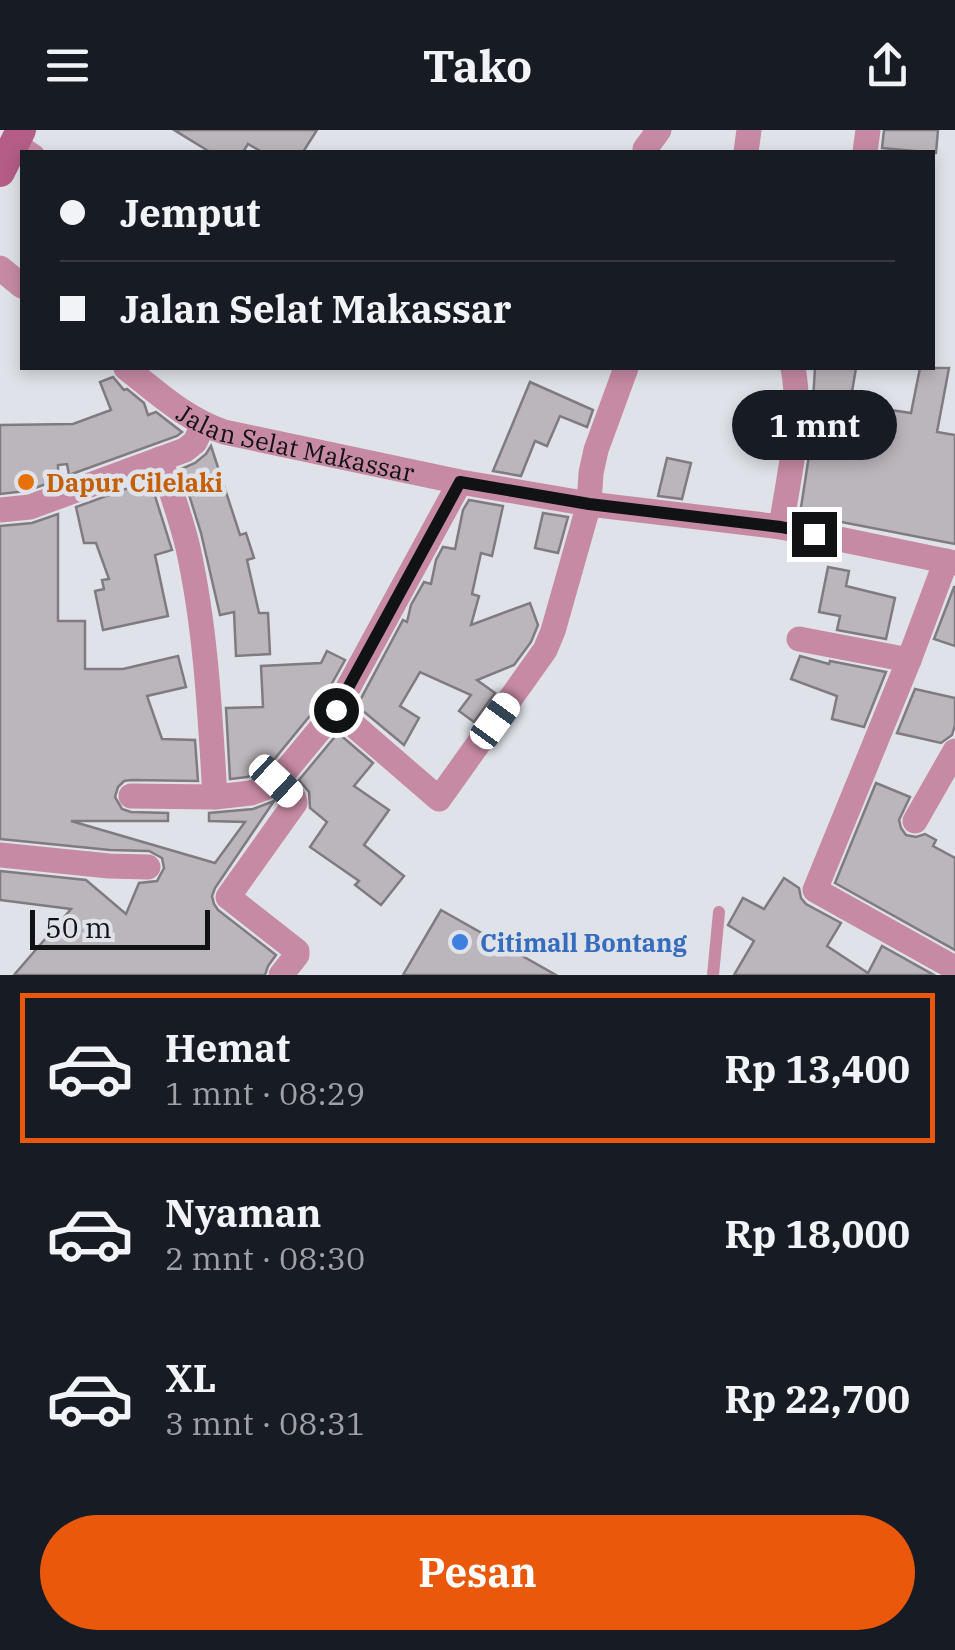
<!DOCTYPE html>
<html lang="id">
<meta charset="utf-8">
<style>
:root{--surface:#171b24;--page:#242831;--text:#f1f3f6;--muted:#9ea1a6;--line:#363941;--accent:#ea580c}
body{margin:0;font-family:"IBM Plex Serif",serif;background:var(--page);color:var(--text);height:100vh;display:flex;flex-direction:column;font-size:38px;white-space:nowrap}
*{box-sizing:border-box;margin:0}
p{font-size:32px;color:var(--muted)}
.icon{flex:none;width:55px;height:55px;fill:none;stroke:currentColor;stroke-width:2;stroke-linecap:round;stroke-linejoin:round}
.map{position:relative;height:845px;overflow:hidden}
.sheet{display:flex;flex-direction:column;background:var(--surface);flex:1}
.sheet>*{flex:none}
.guide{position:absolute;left:20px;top:20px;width:915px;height:220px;border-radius:0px;box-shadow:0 5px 15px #0003;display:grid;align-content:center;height:220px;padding:0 40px;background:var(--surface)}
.scale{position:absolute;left:30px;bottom:25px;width:180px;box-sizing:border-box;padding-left:10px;border:5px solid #111214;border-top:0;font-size:28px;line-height:35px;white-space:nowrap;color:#111214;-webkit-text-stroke:8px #dfe3e9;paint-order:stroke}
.end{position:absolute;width:45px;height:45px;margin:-22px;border:12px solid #111214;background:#fff;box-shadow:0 0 0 5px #fff}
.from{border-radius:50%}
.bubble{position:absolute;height:70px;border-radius:35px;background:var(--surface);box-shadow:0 5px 15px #0003;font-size:32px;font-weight:700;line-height:70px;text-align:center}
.car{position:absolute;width:30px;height:60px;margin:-30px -15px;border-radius:12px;box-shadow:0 0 8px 2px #0007;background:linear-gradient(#fff 24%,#345 0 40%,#fff 0 76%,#345 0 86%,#fff 0)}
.guide b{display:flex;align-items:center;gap:35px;height:95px;font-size:38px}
.guide b+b{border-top:2px solid var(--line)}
.guide i{width:25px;height:25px;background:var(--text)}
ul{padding:18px 0 0;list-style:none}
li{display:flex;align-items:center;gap:30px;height:150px;margin:0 20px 15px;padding:0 20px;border:5px solid transparent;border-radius:0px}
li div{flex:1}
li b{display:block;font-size:38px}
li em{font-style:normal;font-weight:700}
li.selected{border-color:var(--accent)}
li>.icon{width:90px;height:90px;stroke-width:1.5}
.cta{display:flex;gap:20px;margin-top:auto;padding:20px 40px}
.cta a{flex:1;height:115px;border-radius:60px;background:var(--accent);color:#fff;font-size:40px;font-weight:700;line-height:115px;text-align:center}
header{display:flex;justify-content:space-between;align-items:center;height:130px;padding:0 40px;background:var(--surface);font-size:45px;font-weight:700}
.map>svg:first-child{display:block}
.building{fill:#bbb6bb;stroke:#807b80;stroke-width:2.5}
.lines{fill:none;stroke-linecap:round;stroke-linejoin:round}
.lane{stroke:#c78aa4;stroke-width:12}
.street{stroke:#c78aa4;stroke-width:25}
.secondary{stroke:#b45d86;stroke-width:30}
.route{stroke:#111214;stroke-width:12}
.food-dot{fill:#e8710a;stroke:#dfe3e9;stroke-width:4}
.shop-dot{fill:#3f7fe0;stroke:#dfe3e9;stroke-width:4}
.labels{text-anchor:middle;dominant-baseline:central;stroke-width:9;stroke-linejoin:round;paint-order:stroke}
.street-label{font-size:25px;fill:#111214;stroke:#dfe3e9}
.food-label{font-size:25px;font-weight:bold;fill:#c56008;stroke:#dfe3e9;text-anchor:start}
.shop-label{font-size:25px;font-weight:bold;fill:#366cbe;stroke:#dfe3e9;text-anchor:start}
</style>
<header><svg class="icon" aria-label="menu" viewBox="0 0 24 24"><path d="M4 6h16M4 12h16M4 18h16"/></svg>Tako<svg class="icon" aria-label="share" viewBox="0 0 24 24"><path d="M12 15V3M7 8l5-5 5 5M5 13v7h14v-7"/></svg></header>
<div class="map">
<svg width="955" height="845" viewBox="0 0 955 845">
<rect width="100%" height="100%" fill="#dfe3e9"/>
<!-- building -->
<g class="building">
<path d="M 174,0 L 317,0 L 303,22 L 262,22 L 248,14 L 243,22 L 210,22 Z"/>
<path d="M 884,0 L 938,0 L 936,23 L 882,18 Z"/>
<path d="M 815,238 L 856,238 L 850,274 L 911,283 L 920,238 L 949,238 L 937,302 L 955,305 L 955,414 L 800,384 L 810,319 Z"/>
<path d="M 113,247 L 124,260 L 127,259 L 144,273 L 148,285 L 156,282 L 182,302 L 177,306 L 69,345 L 67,334 L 58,335 L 58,350 L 26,361 L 0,364 L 0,295 L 73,294 L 111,280 L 100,252 Z"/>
<path d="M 530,252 L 593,280 L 587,297 L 560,286 L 547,316 L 535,311 L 521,346 L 493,341 Z"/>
<path d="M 211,316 L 240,405 L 246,403 L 254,428 L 247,430 L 259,483 L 268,483 L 270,524 L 236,526 L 234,482 L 220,485 L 201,403 L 181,339 L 195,333 L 206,324 Z"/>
<path d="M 667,328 L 691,333 L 682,369 L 658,366 Z"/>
<path d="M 150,350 L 172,420 L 155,425 L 168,486 L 103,500 L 95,461 L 104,459 L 102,450 L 109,449 L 96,413 L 84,413 L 76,377 Z"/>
<path d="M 469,370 L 503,376 L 492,426 L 481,423 L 472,464 L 479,466 L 471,495 L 530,473 L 538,495 L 531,512 L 514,535 L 477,550 L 495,563 L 474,592 L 459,581 L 471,565 L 420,542 L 400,576 L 419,588 L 404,615 L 357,576 L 403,490 L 407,492 L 411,475 L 424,452 L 431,454 L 436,430 L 443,417 L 455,419 L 463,380 Z"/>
<path d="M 543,383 L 568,387 L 558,423 L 535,418 Z"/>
<path d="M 58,384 L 58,491 L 85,491 L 85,539 L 123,539 L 178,526 L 186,557 L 147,566 L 162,609 L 195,610 L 198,651 L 131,650 L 124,651 L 118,657 L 115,667 L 122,679 L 131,682 L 168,683 L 168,691 L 71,691 L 215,733 L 245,692 L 209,691 L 209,683 L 253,679 L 274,671 L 215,758 L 212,766 L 214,774 L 218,780 L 276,825 L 268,836 L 265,845 L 14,845 L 71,779 L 0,770 L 0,741 L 86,750 L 126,784 L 139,753 L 157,751 L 164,738 L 162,728 L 149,721 L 110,720 L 0,709 L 0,396 L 32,393 Z"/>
<path d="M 828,437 L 849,441 L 846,456 L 895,468 L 886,509 L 837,500 L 840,486 L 819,482 Z"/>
<path d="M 954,457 L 955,457 L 955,516 L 934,509 Z"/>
<path d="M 327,521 L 345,530 L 322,571 L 272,632 L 259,643 L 247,647 L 230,649 L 226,578 L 263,577 L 261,536 L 321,533 Z"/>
<path d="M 800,526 L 829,534 L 830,531 L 886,542 L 864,597 L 832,589 L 837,566 L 791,549 Z"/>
<path d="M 915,559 L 955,568 L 955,595 L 952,605 L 941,613 L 897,603 Z"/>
<path d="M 338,603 L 373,633 L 354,656 L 389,680 L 364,715 L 404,746 L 381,775 L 355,755 L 359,751 L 310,717 L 327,692 L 310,678 L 309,662 L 299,650 Z"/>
<path d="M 876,653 L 910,667 L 899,690 L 901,698 L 906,705 L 916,707 L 925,704 L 936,710 L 933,716 L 955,728 L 955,820 L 835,753 Z"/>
<path d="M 784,748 L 799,758 L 801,768 L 806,774 L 841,793 L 827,816 L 868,843 L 882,816 L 934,845 L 734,845 L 754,811 L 728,795 L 743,768 L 764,779 Z"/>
<path d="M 441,780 L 556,845 L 403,845 Z"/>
</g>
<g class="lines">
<!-- lane -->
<g class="lane">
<path d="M 19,9 L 38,22"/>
<path d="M 713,845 L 719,782"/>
</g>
<!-- street -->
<g class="street">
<path d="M 645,19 L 659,0"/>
<path d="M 746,22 L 749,0"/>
<path d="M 865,22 L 868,0"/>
<path d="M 0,138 L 22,156"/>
<path id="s1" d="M 126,238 C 157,262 185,289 224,302 L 460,352 L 589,374 L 781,397 L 955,433"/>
<path d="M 160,329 C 170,358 181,388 188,418 C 206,499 210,584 215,667"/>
<path d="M 0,380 L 30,377 L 185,320 L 195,312 L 203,295"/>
<path d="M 781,397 C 789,344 803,291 793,238"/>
<path d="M 946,431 L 909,530 L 815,760 L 951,836"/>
<path d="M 799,509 L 909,530"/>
<path d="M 336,580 L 439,669 L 545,520 L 553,501 L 589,374 L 591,343 L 596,320 L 626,238"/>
<path d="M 276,651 L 293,666 L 295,673 L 228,767 L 297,821 L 297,825 L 281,845"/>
<path d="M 131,666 L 215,667 L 251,663 L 267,657 L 283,644 L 336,580 L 460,352"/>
<path d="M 915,691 L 955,621"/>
<path d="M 0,725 L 109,736 L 148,737"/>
</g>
<!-- secondary -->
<path class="secondary" d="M 0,42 L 21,0"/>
</g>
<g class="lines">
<!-- route -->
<path class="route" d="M 336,580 L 460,352 L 589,374 L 781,397 L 814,404"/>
</g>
<!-- markers -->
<circle class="food-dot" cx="26" cy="352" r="10"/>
<circle class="shop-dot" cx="460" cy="812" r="10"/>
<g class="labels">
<!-- street labels -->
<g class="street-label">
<text stroke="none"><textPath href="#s1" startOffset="190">Jalan Selat Makassar</textPath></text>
</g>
<!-- food labels -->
<g class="food-label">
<text x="46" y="352">Dapur Cilelaki</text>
</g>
<!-- shop labels -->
<g class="shop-label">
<text x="480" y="812">Citimall Bontang</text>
</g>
</g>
</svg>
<div class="scale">50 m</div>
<i class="end from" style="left:336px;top:580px"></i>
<i class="end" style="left:814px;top:404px"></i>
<div class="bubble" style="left:732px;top:260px;width:165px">1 mnt</div>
<i class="car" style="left:495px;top:591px;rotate:36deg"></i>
<i class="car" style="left:276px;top:651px;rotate:133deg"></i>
<div class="guide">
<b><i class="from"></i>Jemput</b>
<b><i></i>Jalan Selat Makassar</b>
</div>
</div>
<section class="sheet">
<ul>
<li class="selected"><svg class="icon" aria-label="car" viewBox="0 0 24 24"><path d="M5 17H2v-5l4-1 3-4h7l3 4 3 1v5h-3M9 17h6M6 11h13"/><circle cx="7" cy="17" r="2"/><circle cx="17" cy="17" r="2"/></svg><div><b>Hemat</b><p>1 mnt · 08:29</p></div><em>Rp 13,400</em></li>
<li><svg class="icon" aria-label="car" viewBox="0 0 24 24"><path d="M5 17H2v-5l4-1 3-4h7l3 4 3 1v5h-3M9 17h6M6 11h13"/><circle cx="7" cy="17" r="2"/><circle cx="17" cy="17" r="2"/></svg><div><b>Nyaman</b><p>2 mnt · 08:30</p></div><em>Rp 18,000</em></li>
<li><svg class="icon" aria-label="car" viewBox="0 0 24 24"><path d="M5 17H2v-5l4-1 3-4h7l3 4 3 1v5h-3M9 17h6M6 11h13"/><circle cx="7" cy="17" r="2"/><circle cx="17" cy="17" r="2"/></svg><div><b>XL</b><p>3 mnt · 08:31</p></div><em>Rp 22,700</em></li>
</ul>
<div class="cta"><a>Pesan</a></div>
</section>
